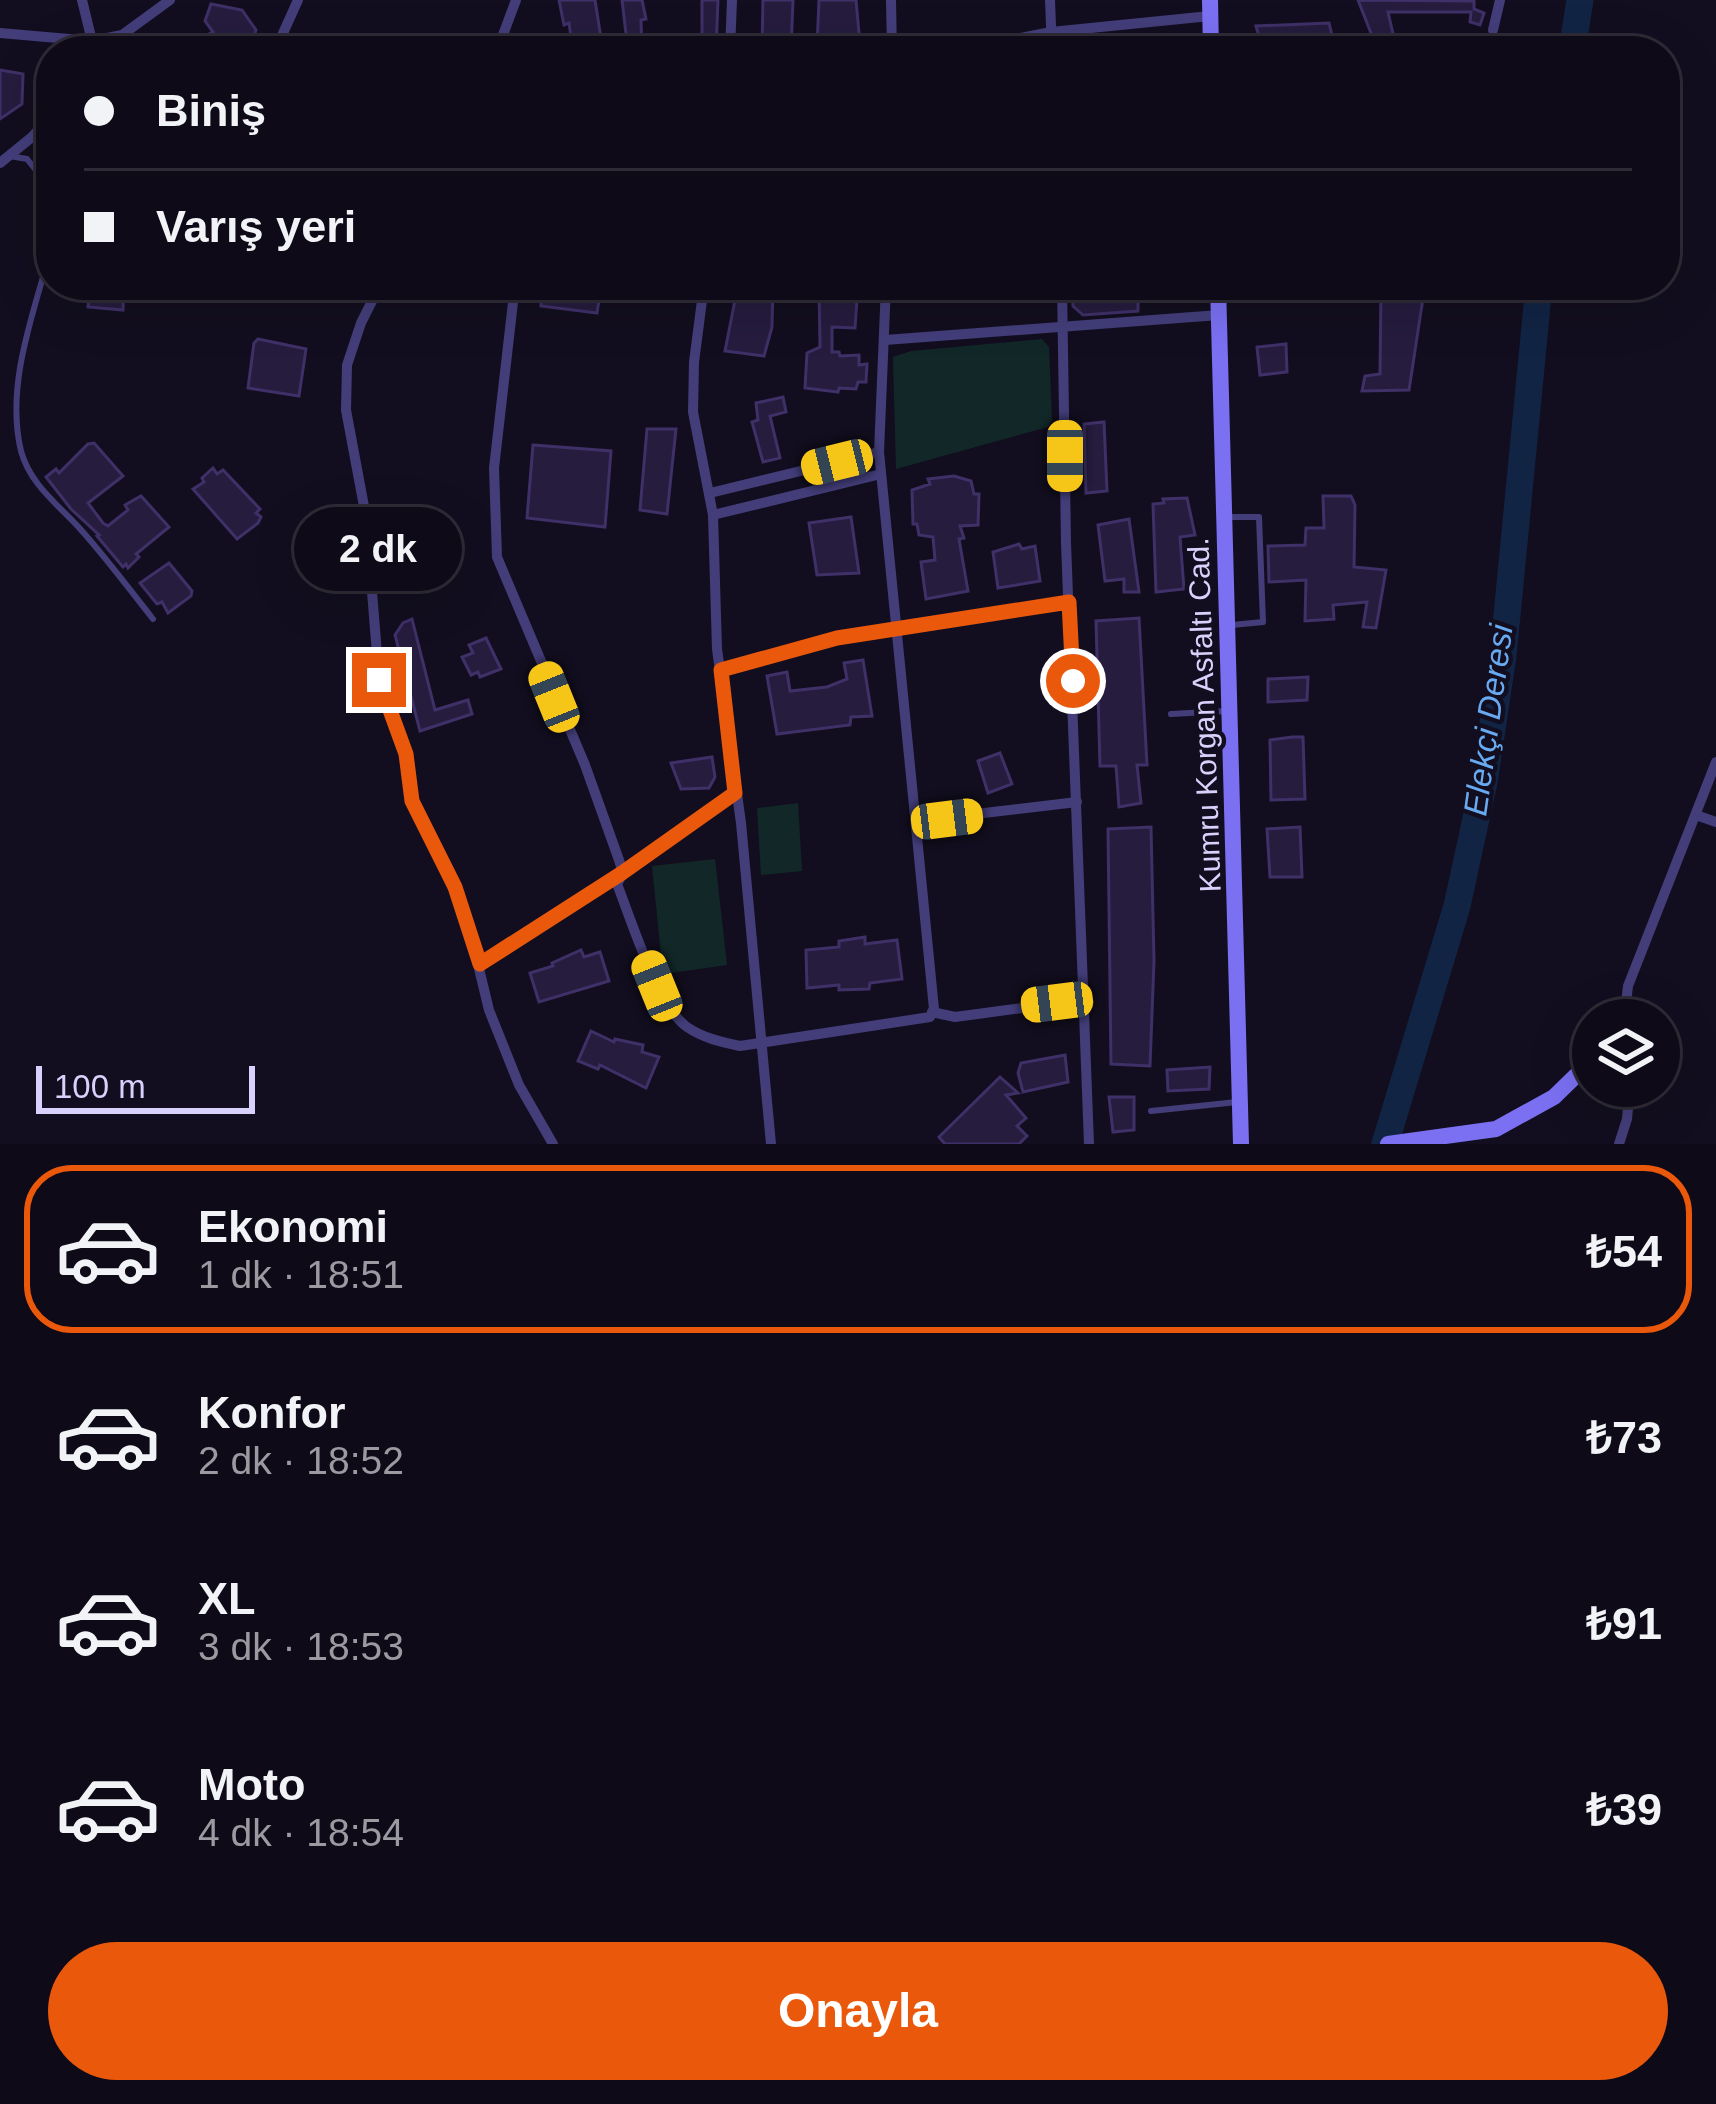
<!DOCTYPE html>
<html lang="tr">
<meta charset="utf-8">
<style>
:root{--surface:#0e0a17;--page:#1c1824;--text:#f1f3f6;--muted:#9b9aa1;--line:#2e2b36;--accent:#ea580c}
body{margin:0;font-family:Arial,sans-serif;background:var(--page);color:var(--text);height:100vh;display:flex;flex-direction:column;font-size:45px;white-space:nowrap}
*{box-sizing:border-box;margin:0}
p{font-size:39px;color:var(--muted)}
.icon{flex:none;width:66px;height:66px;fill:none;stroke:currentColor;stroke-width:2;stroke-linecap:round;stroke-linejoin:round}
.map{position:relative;height:1144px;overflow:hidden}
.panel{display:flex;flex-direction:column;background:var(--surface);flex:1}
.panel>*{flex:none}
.hud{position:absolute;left:36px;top:36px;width:1644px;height:264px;border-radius:48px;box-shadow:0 12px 48px #0002,0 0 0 3px var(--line);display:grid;align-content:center;height:264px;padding:0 48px;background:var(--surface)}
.tools{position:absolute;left:1572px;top:999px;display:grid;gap:24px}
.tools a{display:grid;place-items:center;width:108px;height:108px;border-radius:50%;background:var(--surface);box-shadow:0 12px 48px #0002,0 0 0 3px var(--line);font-size:60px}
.scale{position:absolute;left:36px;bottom:30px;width:219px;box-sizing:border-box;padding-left:12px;border:6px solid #d8d1fb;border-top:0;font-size:33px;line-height:42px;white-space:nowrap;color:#d8d1fb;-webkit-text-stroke:9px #120e1f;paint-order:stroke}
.end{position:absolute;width:54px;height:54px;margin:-27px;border:15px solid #ea580c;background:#fff;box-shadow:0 0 0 6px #fff}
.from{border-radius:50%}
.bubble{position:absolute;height:84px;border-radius:42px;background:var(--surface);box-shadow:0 12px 48px #0002,0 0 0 3px var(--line);font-size:39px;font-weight:800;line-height:84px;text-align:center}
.car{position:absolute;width:36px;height:72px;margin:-36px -18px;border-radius:15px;box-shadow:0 0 9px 3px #0007;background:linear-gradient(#f5c518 24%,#345 0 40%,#f5c518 0 76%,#345 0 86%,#f5c518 0)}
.hud b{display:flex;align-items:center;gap:42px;height:114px;font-size:45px}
.hud b+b{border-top:3px solid var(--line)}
.hud i{width:30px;height:30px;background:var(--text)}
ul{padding:21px 0 0;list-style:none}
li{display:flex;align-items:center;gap:36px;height:168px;margin:0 24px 18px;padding:0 24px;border:6px solid transparent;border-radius:48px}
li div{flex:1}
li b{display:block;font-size:45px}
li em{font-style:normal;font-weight:800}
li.current{border-color:var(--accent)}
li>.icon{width:108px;height:108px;stroke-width:1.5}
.action{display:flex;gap:24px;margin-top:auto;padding:24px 48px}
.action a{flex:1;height:138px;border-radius:72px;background:var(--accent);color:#fff;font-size:48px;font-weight:800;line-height:138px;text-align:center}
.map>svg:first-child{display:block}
.green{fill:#122828}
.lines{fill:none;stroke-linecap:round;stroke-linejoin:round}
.river{stroke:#122444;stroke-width:27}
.building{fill:#251c3e;stroke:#3f3068;stroke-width:3}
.lane{stroke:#433e7a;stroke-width:6}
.street{stroke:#433e7a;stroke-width:10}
.secondary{stroke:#7b70f2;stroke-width:16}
.route{stroke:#ea580c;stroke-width:15}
.labels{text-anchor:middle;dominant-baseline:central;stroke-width:9;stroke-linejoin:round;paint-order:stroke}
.street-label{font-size:30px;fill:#d8d1fb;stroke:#120e1f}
.water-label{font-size:33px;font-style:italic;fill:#68aaf1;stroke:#120e1f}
</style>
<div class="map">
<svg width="1716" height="1144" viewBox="0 0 1716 1144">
<rect width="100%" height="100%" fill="#120e1f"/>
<!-- green -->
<g class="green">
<path d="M 1042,339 L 1049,347 L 1052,420 L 1048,427 L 896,469 L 893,357 L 911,351 Z"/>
<path d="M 798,803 L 802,871 L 761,875 L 757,808 Z"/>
<path d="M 715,859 L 727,965 L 663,974 L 652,866 Z"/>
</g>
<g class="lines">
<!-- river -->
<g class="river">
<path d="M 1572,51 L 1580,0"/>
<path d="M 1385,1144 L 1457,906 L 1484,782 L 1503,656 L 1539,285"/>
</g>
</g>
<!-- building -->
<g class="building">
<path d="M 559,0 L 595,0 L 603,51 L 573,51 L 569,23 L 564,25 Z"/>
<path d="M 622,0 L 642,0 L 646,19 L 641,20 L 642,49 L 628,51 Z"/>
<path d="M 702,0 L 718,0 L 716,51 L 702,51 Z"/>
<path d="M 763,0 L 793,0 L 791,51 L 762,51 Z"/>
<path d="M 819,0 L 856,0 L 860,44 L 817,46 Z"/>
<path d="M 1358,0 L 1474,1 L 1474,9 L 1484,13 L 1480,25 L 1470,22 L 1471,12 L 1388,12 L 1397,51 L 1378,51 Z"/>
<path d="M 211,4 L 242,10 L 256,30 L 249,51 L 224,51 L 209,34 L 213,32 L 205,21 Z"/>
<path d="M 1329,23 L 1336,51 L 1253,51 L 1253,37 L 1259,37 L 1256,26 Z"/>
<path d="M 0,70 L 23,74 L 22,104 L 0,119 Z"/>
<path d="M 90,285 L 124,285 L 123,310 L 88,307 Z"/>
<path d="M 542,285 L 601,287 L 597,313 L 541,306 Z"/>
<path d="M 738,285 L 773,285 L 772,327 L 764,356 L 725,351 Z"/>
<path d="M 819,285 L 858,285 L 855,328 L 832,327 L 832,352 L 839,352 L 840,356 L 859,355 L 859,365 L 867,364 L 866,382 L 858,382 L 856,389 L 839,388 L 838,392 L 805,388 L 807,353 L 820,347 Z"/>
<path d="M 1072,285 L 1138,285 L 1138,311 L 1083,315 L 1073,306 Z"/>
<path d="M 1381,285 L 1425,285 L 1409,390 L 1362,391 L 1365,376 L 1380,374 Z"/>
<path d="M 258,339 L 306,349 L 299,396 L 248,388 L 254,343 Z"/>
<path d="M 1286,344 L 1287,372 L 1260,375 L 1257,347 Z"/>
<path d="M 783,397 L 786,412 L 770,416 L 780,458 L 763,462 L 752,422 L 758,420 L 756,403 Z"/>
<path d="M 1104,422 L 1107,491 L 1086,493 L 1084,424 Z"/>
<path d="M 647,429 L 676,429 L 667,514 L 640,510 Z"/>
<path d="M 94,443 L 123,476 L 88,503 L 103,523 L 108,526 L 128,510 L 125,505 L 141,496 L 169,527 L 136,554 L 139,557 L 128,568 L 126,564 L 123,567 L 97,536 L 99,535 L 71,509 L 46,477 L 56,469 L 59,473 L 88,444 Z"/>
<path d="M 533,445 L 611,451 L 605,527 L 527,518 Z"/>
<path d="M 213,468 L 217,474 L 223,470 L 260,509 L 256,513 L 261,517 L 258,523 L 237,539 L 193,489 L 204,482 L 202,478 Z"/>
<path d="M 954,476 L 971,481 L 974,494 L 979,494 L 978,525 L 960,526 L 964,538 L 959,539 L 968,591 L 926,599 L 921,562 L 935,560 L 933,537 L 919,535 L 917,524 L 913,524 L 912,490 L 930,484 L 928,479 Z"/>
<path d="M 1323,496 L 1351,496 L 1355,505 L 1354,567 L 1386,570 L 1376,628 L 1363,627 L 1367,602 L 1333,605 L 1334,619 L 1305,621 L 1306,580 L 1269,582 L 1268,546 L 1305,545 L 1306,528 L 1324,528 Z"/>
<path d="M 1187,498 L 1195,535 L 1180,537 L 1184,589 L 1156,592 L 1153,504 L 1164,503 L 1163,499 Z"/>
<path d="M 851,517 L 859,573 L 817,575 L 809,523 Z"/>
<path d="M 1129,519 L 1139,592 L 1124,592 L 1124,579 L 1105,581 L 1098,525 Z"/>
<path d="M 1019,544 L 1022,549 L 1035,546 L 1040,581 L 998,588 L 993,552 Z"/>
<path d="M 169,563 L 192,591 L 191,596 L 168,613 L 162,602 L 157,604 L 140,583 Z"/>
<path d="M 1139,618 L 1147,765 L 1137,765 L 1141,803 L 1119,807 L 1116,766 L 1100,766 L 1096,621 Z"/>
<path d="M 412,619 L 435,710 L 468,700 L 472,714 L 420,731 L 395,635 L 403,623 Z"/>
<path d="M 486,638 L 501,669 L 480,677 L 478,672 L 471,675 L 462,657 L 473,653 L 469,645 Z"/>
<path d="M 863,660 L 872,716 L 851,717 L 850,725 L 777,734 L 767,676 L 787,672 L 790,691 L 827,687 L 847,679 L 844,663 Z"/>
<path d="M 1308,677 L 1307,700 L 1268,702 L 1268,679 Z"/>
<path d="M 1292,737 L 1303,737 L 1305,799 L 1271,800 L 1270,740 Z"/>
<path d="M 1000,753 L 1012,784 L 988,793 L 978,761 Z"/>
<path d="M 712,757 L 715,777 L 709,788 L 681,789 L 671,763 Z"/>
<path d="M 1151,827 L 1154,961 L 1150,1066 L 1111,1064 L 1108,829 Z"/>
<path d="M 1300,827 L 1302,877 L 1270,877 L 1267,829 Z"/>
<path d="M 865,937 L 865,944 L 897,940 L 902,979 L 870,983 L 869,989 L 839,990 L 839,985 L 807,988 L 806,950 L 839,947 L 839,941 Z"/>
<path d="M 581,950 L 584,957 L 600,952 L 609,981 L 539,1002 L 530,973 L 553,966 L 552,963 Z"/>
<path d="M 591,1031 L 614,1042 L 615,1039 L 643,1045 L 642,1052 L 659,1057 L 646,1088 L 600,1065 L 598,1069 L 578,1061 Z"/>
<path d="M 1065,1055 L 1068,1082 L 1023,1092 L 1018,1073 L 1021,1063 Z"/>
<path d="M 1210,1067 L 1209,1089 L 1168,1091 L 1167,1070 Z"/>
<path d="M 1000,1077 L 1018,1093 L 1006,1095 L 1026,1118 L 1017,1126 L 1027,1136 L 1019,1144 L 945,1144 L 939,1137 Z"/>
<path d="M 1109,1097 L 1134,1097 L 1134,1130 L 1113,1132 Z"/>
</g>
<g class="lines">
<!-- lane -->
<g class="lane">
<path d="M 10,156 L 27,159 L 51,189"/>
<path d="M 51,249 C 34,312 5,385 21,451 C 30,485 60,506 82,531 C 107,559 130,590 153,619"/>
<path d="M 1228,517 L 1259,517 L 1263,622 L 1232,625"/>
<path d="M 1171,714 L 1227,711"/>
<path d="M 1151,1111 L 1237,1102"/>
</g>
<!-- street -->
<g class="street">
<path d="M 82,0 L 92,41 L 88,51"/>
<path d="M 891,0 L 892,51"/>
<path d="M 1050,0 L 1052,51"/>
<path d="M 1493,30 L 1500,0"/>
<path d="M 0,33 L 92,41 L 122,35 L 170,0"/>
<path d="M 275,51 L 298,0"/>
<path d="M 497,51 L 516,0"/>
<path d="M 730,51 L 732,0"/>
<path d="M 952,51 L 1051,32 L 1210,16"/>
<path d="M 0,163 L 32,137 L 51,115"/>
<path d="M 380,285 L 361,323 L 347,365 L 346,410 L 366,517 L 379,679 L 406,754 L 413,801 L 467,919 L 489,1010 L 519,1085 L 553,1144"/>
<path d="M 515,285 L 494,468 L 497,557 L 585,765 L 619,860 L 623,873 L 617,884 C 631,919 658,1007 687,1027 C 703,1038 721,1042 740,1046 L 930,1017 L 934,1009 L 879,452 L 886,285"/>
<path d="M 704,285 L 694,362 L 693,412 L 713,515 L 717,649 L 741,823 L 771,1144"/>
<path d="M 1062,285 L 1066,543 L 1089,1144"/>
<path d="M 885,340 L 1219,315"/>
<path d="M 710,493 L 879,452"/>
<path d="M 713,515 L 881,474"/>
<path d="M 721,670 L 837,638 L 1069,602"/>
<path d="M 1696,815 L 1716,822"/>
<path d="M 916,821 L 1077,802"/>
<path d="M 480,964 L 623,873 L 735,793"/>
<path d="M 932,1012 L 955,1017 L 1082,1000"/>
<path d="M 1624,1020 L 1628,986 L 1716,762"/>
<path d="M 1619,1144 L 1627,1119 L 1630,1086"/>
</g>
<!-- secondary -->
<g class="secondary">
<path d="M 1210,0 L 1211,51"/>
<path d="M 1218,285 L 1241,1144"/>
<path d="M 1388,1144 L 1496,1129 L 1554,1097 L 1593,1059"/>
</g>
</g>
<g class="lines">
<!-- route -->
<path class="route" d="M 379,680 L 406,754 L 412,801 L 455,887 L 480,964 L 622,873 L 735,793 L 721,670 L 837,638 L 1069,602 L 1073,681"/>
</g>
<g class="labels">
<!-- street labels -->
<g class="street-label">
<text transform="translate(1204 715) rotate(-92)">Kumru Korgan Asfaltı Cad.</text>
</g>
<!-- water labels -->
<g class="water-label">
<text transform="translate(1488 720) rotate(-82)">Elekçi Deresi</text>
</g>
</g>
</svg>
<div class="tools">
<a><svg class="icon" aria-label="layers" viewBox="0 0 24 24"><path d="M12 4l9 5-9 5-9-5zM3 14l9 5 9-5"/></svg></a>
</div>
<div class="scale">100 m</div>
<i class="end from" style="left:1073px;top:681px"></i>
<i class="end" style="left:379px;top:680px"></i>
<div class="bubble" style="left:294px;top:507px;width:168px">2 dk</div>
<i class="car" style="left:1065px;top:456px;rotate:180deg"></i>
<i class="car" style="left:837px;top:462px;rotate:256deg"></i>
<i class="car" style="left:554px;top:697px;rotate:338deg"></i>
<i class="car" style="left:947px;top:819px;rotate:83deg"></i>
<i class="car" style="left:657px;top:986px;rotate:338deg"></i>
<i class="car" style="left:1057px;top:1002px;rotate:263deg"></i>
<div class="hud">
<b><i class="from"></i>Biniş</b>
<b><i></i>Varış yeri</b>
</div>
</div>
<section class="panel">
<ul>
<li class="current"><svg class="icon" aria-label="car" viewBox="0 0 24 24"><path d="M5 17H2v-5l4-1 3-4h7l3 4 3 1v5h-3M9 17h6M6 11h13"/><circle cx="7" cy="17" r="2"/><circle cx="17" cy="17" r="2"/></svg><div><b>Ekonomi</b><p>1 dk · 18:51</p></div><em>₺54</em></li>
<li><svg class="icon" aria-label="car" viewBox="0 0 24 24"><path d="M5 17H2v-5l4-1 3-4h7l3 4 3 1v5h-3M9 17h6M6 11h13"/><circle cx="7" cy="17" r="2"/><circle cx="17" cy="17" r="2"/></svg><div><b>Konfor</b><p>2 dk · 18:52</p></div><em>₺73</em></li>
<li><svg class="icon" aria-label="car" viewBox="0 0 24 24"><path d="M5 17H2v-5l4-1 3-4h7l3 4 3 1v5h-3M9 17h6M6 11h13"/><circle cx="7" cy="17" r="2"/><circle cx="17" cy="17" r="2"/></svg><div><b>XL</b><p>3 dk · 18:53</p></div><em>₺91</em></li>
<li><svg class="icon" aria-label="car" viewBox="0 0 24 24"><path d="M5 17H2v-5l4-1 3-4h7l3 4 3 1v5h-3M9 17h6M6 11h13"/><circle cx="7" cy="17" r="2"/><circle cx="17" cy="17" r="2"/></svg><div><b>Moto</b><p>4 dk · 18:54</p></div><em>₺39</em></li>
</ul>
<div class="action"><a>Onayla</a></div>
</section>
